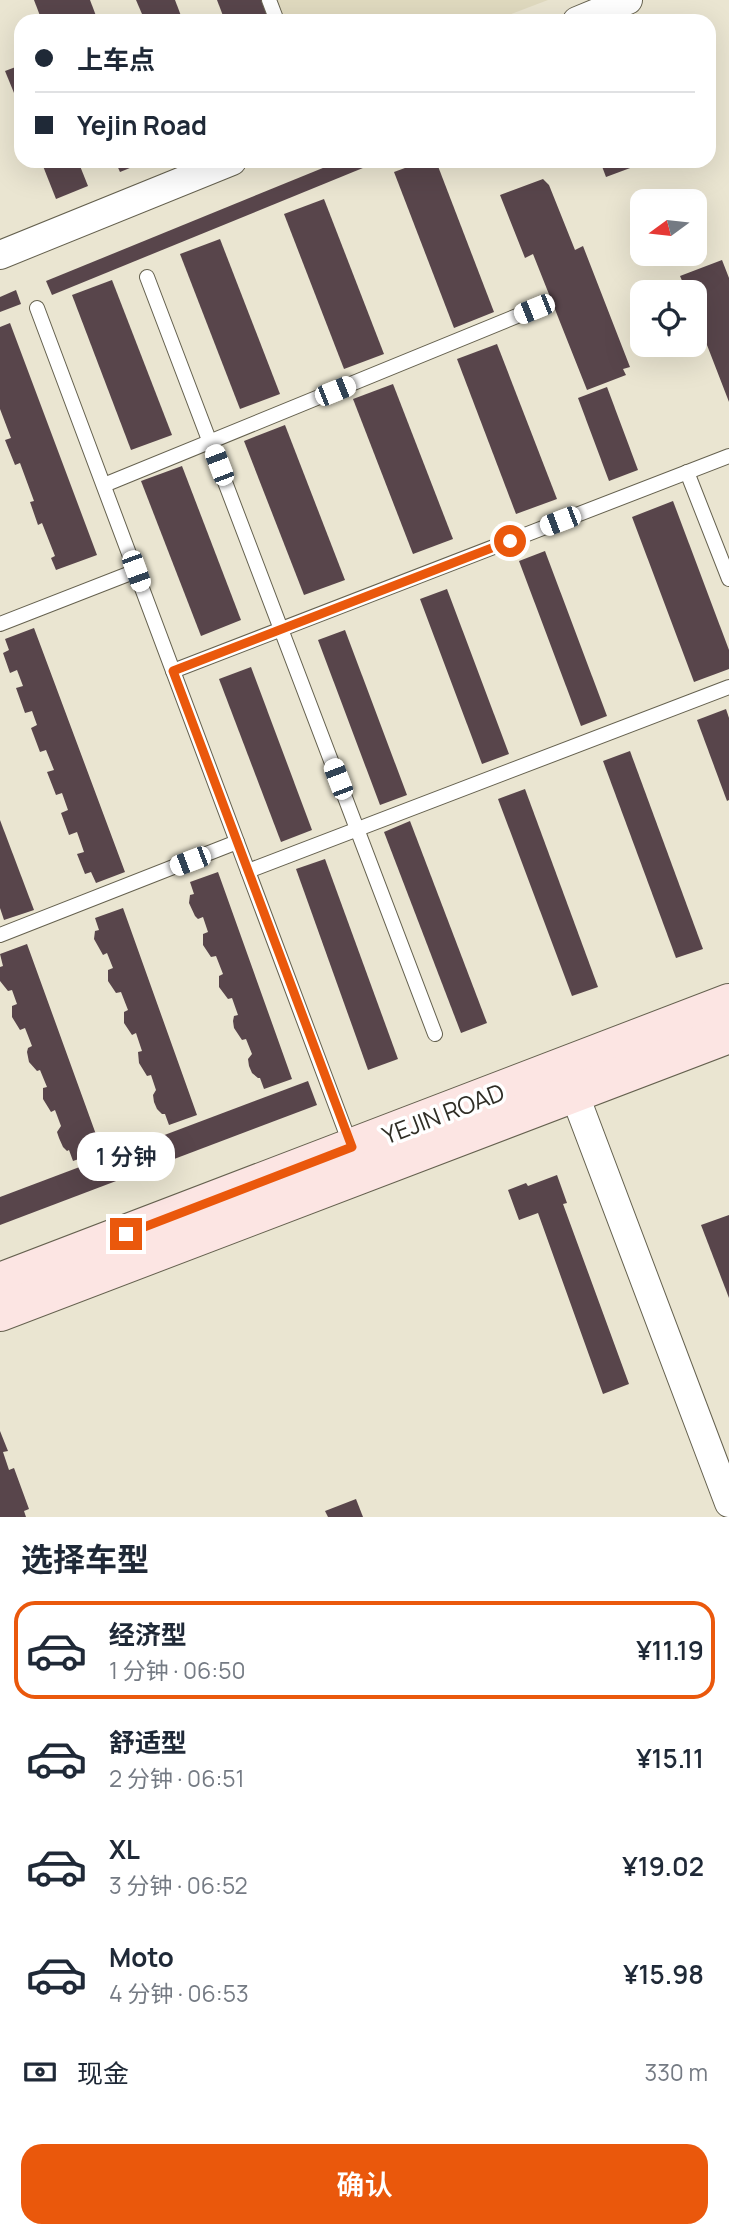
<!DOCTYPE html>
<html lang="zh">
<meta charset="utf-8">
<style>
:root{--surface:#fff;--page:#f2f2f3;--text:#1f2937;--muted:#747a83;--line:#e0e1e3;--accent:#ea580c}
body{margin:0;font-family:Manrope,"Noto Sans SC",sans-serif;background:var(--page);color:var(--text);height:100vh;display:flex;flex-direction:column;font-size:26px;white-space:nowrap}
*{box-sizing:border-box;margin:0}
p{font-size:23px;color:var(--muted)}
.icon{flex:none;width:38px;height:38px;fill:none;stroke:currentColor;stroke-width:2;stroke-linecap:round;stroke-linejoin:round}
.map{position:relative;height:1517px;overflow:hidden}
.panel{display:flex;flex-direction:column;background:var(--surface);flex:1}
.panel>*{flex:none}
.top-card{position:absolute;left:14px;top:14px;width:702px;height:154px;border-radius:21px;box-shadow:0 7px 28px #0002;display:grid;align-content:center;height:154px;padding:0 21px;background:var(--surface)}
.needle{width:46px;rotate:255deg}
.tools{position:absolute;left:630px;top:189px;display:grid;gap:14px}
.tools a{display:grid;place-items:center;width:77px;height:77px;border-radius:14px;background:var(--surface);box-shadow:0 7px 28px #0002;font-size:35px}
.end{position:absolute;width:32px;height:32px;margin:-16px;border:9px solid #ea580c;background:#fff;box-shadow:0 0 0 4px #fff}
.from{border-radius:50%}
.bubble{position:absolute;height:49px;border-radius:21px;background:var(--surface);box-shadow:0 7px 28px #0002;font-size:23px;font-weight:600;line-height:49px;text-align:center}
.car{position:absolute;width:21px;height:42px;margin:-21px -10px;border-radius:9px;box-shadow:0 0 5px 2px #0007;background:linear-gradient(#fff 24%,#345 0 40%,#fff 0 76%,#345 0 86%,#fff 0)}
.top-card b{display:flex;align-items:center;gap:24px;height:66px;font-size:26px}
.top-card b+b{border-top:2px solid var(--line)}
.top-card i{width:18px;height:18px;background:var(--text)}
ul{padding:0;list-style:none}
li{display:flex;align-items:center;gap:21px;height:98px;margin:0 14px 10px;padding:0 7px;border:4px solid transparent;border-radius:21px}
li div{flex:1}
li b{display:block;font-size:26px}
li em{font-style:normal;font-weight:600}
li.current{border-color:var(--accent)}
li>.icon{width:63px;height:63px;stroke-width:1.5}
h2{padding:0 21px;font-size:32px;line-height:84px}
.pay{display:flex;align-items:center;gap:18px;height:77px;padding:0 21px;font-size:26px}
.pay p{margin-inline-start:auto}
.action{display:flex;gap:14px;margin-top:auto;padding:14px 21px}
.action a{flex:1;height:80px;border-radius:21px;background:var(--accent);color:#fff;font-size:28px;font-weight:600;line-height:80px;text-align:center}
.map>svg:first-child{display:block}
.built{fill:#e0dabf}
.building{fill:#58454b}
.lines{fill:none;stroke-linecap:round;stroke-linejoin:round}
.lane-casing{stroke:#65614f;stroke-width:16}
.street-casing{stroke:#65614f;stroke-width:30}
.secondary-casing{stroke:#65614f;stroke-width:40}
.lane{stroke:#fff;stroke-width:14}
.street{stroke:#fff;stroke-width:28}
.secondary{stroke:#fce5e3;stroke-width:38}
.route{stroke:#ea580c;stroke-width:9}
.labels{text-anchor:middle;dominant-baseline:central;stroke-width:7;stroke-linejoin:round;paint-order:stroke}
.street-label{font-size:24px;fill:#302e26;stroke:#fff}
</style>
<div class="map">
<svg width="729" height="1517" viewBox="0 0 729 1517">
<rect width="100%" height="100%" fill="#eae5d1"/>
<!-- built -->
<path class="built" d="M 277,0 L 548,0 L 493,21 L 285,21 Z"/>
<!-- building -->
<g class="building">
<path d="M 34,0 L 90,0 L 98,21 L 42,21 Z"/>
<path d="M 136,0 L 175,0 L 183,21 L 145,21 Z"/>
<path d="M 217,0 L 261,0 L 269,21 L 225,21 Z"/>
<path d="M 21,65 L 21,110 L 5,71 Z"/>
<path d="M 41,161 L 78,161 L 88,186 L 56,199 Z"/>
<path d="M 115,161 L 147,161 L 120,172 Z"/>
<path d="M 340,161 L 380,161 L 52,295 L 46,281 Z"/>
<path d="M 424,161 L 436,161 L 494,312 L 454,328 L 394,172 Z"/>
<path d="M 600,161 L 649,161 L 606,177 Z"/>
<path d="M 543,179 L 549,185 L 575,250 L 583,246 L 630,367 L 623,369 L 626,375 L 587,390 L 533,254 L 525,258 L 500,195 Z"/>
<path d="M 324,199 L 384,354 L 344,369 L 284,214 Z"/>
<path d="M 220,239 L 280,394 L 240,409 L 180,254 Z"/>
<path d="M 722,260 L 729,278 L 729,402 L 695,314 L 695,292 L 687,292 L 680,276 Z"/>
<path d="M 112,280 L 172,435 L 131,450 L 72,295 Z"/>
<path d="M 16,290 L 21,304 L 0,312 L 0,297 Z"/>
<path d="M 10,323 L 97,555 L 56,570 L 51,558 L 55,556 L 42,523 L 38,525 L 30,502 L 34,501 L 20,463 L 15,465 L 5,440 L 11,438 L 0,409 L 0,327 Z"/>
<path d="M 497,344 L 557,499 L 516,514 L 457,359 Z"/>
<path d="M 393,384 L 453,539 L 413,554 L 353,399 Z"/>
<path d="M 607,387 L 638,470 L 609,481 L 578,398 Z"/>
<path d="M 285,425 L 345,580 L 304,595 L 244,441 Z"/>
<path d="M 182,466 L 241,620 L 201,636 L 141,481 Z"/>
<path d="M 673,501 L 729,650 L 729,669 L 694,682 L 632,517 Z"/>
<path d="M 545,551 L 607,716 L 581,726 L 519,561 Z"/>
<path d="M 447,589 L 509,754 L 482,764 L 420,599 Z"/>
<path d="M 34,628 L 125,872 L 96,883 L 91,872 L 85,874 L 77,854 L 84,852 L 77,832 L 69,835 L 61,813 L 68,810 L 62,793 L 56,795 L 47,772 L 54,770 L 46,750 L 40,752 L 31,728 L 37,725 L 32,711 L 25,713 L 16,688 L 23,686 L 17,670 L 10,673 L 3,653 L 9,650 L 5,639 Z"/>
<path d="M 345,630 L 407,795 L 380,805 L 318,640 Z"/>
<path d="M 251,667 L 312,830 L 281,842 L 219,679 Z"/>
<path d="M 726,709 L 729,718 L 729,800 L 727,801 L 697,720 Z"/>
<path d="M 630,751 L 703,949 L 676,958 L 603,761 Z"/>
<path d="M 525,789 L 598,987 L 572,996 L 498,799 Z"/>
<path d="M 0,820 L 34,910 L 4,920 L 0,908 Z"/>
<path d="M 410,821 L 487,1023 L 461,1033 L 384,832 Z"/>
<path d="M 325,859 L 398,1059 L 368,1070 L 296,869 Z"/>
<path d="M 218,872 L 292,1079 L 264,1089 L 260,1078 L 258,1078 L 252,1073 L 249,1066 L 248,1059 L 252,1054 L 246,1039 L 242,1040 L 234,1028 L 233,1021 L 234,1016 L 238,1015 L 232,998 L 228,999 L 219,987 L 219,976 L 223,974 L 216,956 L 211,957 L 203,945 L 203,934 L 208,932 L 203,917 L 198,919 L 195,916 L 189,903 L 190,895 L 194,894 L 190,882 Z"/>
<path d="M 123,908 L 197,1115 L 169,1125 L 165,1114 L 162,1114 L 157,1109 L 154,1102 L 153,1095 L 156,1090 L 151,1075 L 147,1076 L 139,1063 L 138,1052 L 142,1051 L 136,1033 L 132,1035 L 124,1023 L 124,1012 L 128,1010 L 121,992 L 116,993 L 108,981 L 108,970 L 113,968 L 107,953 L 103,955 L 94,939 L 95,931 L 99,930 L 95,918 Z"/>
<path d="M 27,944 L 102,1151 L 73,1161 L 69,1150 L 67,1151 L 63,1147 L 59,1138 L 57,1132 L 61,1126 L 55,1110 L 51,1112 L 43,1099 L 43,1088 L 47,1087 L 40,1070 L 37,1071 L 29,1062 L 27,1052 L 28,1048 L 32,1046 L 25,1028 L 20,1030 L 12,1017 L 12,1006 L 17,1004 L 12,990 L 8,991 L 0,981 L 0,967 L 3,966 L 0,954 Z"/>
<path d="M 308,1081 L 317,1105 L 0,1225 L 0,1197 Z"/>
<path d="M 557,1175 L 567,1203 L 563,1204 L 629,1384 L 603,1394 L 538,1213 L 519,1220 L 508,1190 L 526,1183 L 528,1186 Z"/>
<path d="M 729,1215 L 729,1298 L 701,1225 Z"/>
<path d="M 0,1431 L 8,1451 L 3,1452 L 9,1470 L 14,1468 L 29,1509 L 24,1511 L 26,1517 L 0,1517 Z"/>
<path d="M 356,1499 L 363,1517 L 328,1517 L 325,1511 Z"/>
</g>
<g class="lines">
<!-- lane casing -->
<g class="lane-casing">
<g id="lane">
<path d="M 269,0 L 277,21"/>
<path d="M 147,277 L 435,1034"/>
<path d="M 37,308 L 351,1146"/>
<path d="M 687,472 L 729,579"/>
<path d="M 104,485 L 534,309"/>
<path d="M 0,624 L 136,571"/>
<path d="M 173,671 L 729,456"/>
<path d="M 248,871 L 729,687"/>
<path d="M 0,935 L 237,842"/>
</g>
</g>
<!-- street casing -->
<g class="street-casing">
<g id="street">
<path d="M 577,21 L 628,0"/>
<path d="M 0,255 L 232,161"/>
<path d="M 574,1093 L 729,1503"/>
</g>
</g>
<!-- secondary casing -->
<g class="secondary-casing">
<g id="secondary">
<path d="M 0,1282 L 729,1003"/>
<path d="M 0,1312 L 729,1034"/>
</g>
</g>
<!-- lane -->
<use href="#lane" class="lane"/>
<!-- street -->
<use href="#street" class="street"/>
<!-- secondary -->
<use href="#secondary" class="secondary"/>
</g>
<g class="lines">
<!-- route -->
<path class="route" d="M 126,1234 L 352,1147 L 173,671 L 510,541"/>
</g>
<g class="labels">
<!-- street labels -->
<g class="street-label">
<text transform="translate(443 1113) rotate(-21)">YEJIN ROAD</text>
</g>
</g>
</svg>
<div class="tools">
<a><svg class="needle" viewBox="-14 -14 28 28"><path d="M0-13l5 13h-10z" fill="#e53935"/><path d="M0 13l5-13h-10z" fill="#747a83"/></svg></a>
<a><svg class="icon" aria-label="locate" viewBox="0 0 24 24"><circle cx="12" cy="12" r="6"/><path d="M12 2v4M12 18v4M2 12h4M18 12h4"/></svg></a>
</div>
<i class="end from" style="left:510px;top:541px"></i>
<i class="end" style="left:126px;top:1234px"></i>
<div class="bubble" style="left:77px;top:1132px;width:98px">1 分钟</div>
<i class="car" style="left:534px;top:309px;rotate:248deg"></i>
<i class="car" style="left:335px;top:391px;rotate:68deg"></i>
<i class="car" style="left:219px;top:465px;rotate:339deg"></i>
<i class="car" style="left:560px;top:521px;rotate:249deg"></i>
<i class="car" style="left:136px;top:571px;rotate:160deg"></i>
<i class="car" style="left:338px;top:779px;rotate:339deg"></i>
<i class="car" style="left:190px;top:861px;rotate:249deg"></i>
<div class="top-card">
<b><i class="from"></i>上车点</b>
<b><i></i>Yejin Road</b>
</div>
</div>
<section class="panel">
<h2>选择车型</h2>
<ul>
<li class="current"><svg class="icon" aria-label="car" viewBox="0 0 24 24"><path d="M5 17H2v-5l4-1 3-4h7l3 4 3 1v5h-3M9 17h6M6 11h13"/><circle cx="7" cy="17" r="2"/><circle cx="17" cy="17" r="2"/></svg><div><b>经济型</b><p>1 分钟 · 06:50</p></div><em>¥11.19</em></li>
<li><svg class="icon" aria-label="car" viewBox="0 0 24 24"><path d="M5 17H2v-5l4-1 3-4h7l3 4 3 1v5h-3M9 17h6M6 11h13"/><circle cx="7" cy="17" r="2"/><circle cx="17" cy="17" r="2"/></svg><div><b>舒适型</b><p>2 分钟 · 06:51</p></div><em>¥15.11</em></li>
<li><svg class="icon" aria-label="car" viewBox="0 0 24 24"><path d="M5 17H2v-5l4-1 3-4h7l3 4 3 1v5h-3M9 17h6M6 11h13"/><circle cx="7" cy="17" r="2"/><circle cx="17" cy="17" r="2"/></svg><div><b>XL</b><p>3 分钟 · 06:52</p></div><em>¥19.02</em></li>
<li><svg class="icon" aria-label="car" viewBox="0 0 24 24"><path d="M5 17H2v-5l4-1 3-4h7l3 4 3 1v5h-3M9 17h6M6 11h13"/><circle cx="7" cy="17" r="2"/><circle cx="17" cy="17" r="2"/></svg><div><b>Moto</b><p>4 分钟 · 06:53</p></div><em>¥15.98</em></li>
</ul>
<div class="pay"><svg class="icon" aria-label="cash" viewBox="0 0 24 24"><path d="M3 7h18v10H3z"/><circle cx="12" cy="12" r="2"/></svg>现金<p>330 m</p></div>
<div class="action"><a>确认</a></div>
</section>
